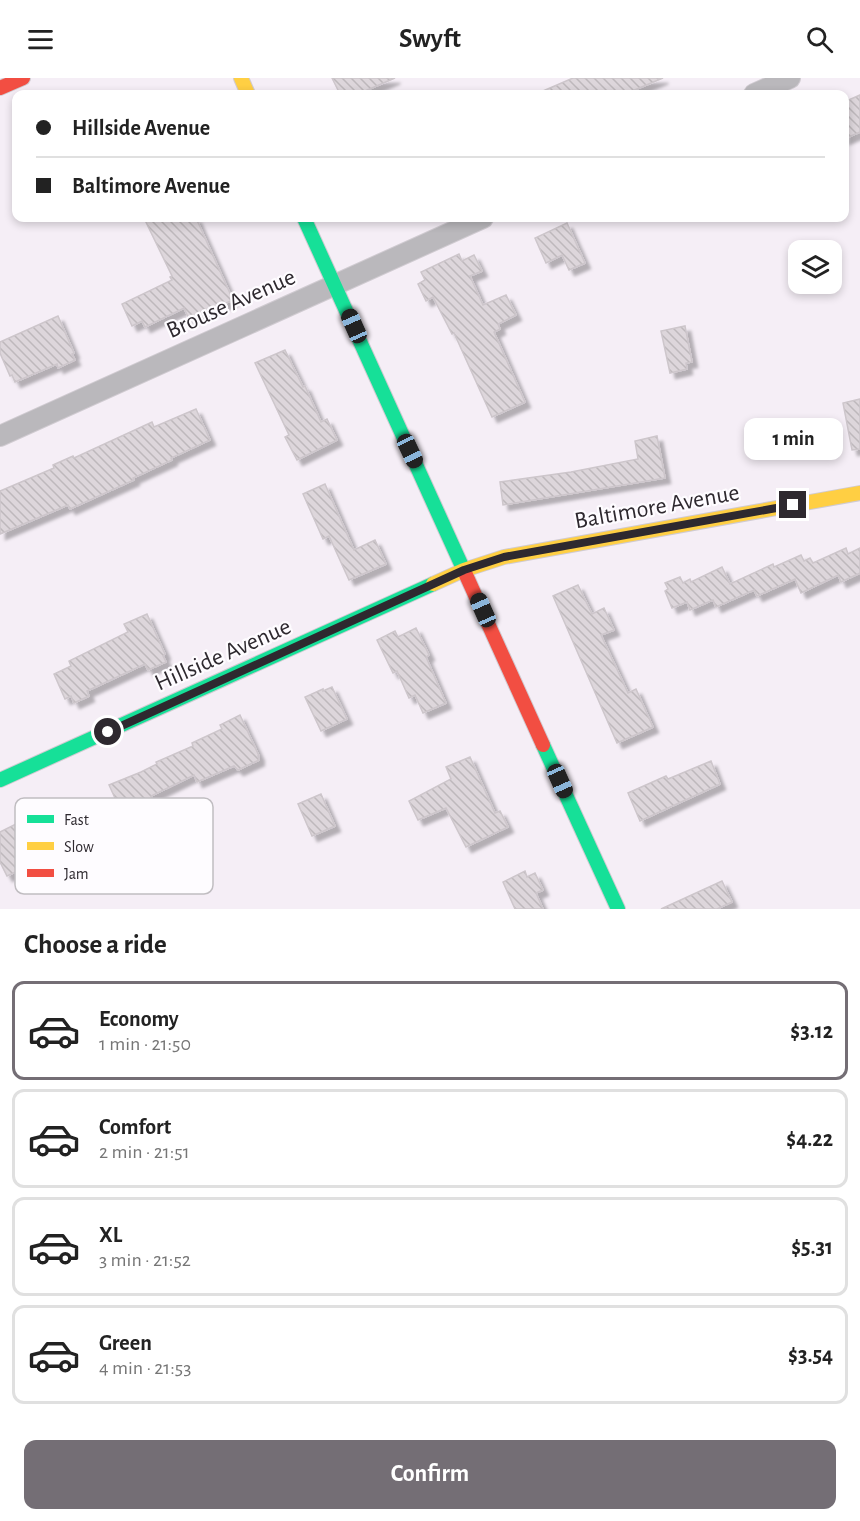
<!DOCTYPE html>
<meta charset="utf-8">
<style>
:root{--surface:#fff;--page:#f6f6f6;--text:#222;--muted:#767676;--line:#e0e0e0;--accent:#746e75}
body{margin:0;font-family:"Alegreya Sans",sans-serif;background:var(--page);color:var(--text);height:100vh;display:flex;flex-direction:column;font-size:22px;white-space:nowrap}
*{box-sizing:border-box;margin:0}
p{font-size:20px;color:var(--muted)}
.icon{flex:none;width:33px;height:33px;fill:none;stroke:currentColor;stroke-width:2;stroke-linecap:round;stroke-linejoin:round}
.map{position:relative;height:831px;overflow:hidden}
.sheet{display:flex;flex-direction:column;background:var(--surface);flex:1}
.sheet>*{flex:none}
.hud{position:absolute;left:12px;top:12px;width:837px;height:132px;border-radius:12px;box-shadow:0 3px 9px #0003;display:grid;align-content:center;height:132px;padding:0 24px;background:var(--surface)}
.controls{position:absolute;left:788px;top:162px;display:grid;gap:12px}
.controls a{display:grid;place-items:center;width:54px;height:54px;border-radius:12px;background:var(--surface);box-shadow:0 3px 9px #0003;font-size:30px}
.end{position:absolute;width:27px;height:27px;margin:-14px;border:8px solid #2e292f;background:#fff;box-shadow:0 0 0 3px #fff}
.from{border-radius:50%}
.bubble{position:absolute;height:42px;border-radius:12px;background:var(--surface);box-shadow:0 3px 9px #0003;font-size:20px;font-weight:700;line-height:42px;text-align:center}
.car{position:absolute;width:18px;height:36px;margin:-18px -9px;border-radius:8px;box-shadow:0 0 4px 2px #0007;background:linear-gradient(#222 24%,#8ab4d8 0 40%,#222 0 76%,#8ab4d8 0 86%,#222 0)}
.hud b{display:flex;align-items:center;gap:21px;height:57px;font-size:22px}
.hud b+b{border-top:2px solid var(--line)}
.hud i{width:15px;height:15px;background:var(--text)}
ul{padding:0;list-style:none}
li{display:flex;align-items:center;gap:18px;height:99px;margin:0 12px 9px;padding:0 12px;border:3px solid var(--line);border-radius:12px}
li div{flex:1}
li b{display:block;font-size:22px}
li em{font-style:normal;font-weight:700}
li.on{border-color:var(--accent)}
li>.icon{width:54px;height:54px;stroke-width:1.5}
h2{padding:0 24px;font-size:27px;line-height:72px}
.action{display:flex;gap:12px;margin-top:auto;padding:12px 24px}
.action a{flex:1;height:69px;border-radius:12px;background:var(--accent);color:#fff;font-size:24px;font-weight:700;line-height:69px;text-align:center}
header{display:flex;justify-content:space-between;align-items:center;height:78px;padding:0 24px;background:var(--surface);font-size:27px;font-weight:700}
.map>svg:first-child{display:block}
.building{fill:url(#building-back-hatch);stroke:#cdc6cb;stroke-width:1.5;filter:url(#shadow)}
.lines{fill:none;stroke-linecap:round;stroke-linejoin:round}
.street-casing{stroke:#d0cbd1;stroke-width:22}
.fast-casing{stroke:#d0cbd1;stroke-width:16}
.slow-casing{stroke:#d0cbd1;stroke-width:16}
.jam-casing{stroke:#d0cbd1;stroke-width:16}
.street{stroke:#bab8bc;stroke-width:20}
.fast{stroke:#16e098;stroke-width:14}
.slow{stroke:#ffcf43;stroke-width:14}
.jam{stroke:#f24e42;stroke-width:14}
.route{stroke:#2e292f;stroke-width:8}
.labels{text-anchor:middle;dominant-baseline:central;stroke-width:4.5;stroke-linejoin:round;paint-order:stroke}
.street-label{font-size:24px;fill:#2e292f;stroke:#fefcff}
.key{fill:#fefcff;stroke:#c0bdc1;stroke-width:1.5}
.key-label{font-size:16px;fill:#2e292f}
</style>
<header><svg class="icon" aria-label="menu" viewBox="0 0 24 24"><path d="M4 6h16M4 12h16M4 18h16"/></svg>Swyft<svg class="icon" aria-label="search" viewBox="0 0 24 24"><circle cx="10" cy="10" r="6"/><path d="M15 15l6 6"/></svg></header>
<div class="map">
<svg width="860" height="831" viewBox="0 0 860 831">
<defs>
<pattern id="building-back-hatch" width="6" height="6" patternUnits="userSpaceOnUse" patternTransform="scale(1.5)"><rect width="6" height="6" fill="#ddd6db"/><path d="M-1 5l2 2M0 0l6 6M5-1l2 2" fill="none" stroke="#beb8bc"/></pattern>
<filter id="shadow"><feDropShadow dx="5.5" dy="5.5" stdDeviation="1.5" flood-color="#0004"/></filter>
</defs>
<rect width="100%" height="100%" fill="#f5eef6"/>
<!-- building -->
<g class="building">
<path d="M 332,0 L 395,0 L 358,16 L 340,16 Z"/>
<path d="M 573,0 L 663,0 L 625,16 L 536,16 Z"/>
<path d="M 860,17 L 860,54 L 844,61 L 844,24 Z"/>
<path d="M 144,140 L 196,140 L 233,222 L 189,241 L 184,230 L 145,249 L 142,243 L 132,248 L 122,226 L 172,202 L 170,199 L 172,198 Z"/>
<path d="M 567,145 L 585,185 L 569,192 L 562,177 L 546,185 L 535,160 Z"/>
<path d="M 459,176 L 462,183 L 474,177 L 482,193 L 470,198 L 483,227 L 506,217 L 516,237 L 498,246 L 500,251 L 494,254 L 525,324 L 492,339 L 454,255 L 452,256 L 433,219 L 426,223 L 418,206 L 425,202 L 421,194 Z"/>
<path d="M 58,238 L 74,275 L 72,276 L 75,282 L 58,290 L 57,286 L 15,304 L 12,297 L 10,298 L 0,275 L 0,264 Z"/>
<path d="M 685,248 L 692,284 L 686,285 L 687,291 L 670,295 L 661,253 Z"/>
<path d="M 285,272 L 303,309 L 305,308 L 321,344 L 327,341 L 337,362 L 297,382 L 285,359 L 289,357 L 255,285 Z"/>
<path d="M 860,321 L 860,371 L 852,372 L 843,325 Z"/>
<path d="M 196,331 L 210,362 L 171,380 L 172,382 L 133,400 L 134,402 L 70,431 L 68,427 L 0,456 L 0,413 L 54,390 L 53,387 L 73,378 L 74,380 L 152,344 L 154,349 Z"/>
<path d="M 657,358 L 665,400 L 503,427 L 500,404 L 571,394 L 638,381 L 635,363 Z"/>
<path d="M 325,406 L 354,472 L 375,462 L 386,486 L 349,502 L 329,458 L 323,461 L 303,416 Z"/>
<path d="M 846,470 L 848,476 L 860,470 L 860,495 L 841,504 L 838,497 L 801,515 L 795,501 L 757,518 L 754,512 L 716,529 L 713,522 L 690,532 L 687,524 L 672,530 L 665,513 L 668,511 L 665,505 L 680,499 L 683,505 L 690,501 L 691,504 L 722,489 L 730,506 L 773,486 L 774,489 L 801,477 L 804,483 L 810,480 L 813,485 Z"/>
<path d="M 578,507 L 592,536 L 604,530 L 614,552 L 601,557 L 628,615 L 636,611 L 653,649 L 617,665 L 553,518 Z"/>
<path d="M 147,536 L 165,576 L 163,578 L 166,584 L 148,592 L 145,586 L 87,613 L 89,618 L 74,625 L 71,618 L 65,621 L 54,596 L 71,588 L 69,583 L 128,554 L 124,546 Z"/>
<path d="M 416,550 L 429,577 L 426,579 L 446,625 L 423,635 L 415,617 L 409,620 L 397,593 L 393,595 L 377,562 L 395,553 L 398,559 Z"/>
<path d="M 332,609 L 347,641 L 321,653 L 305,619 L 323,611 L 323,613 Z"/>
<path d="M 240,637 L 259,678 L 258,678 L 259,682 L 238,692 L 234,688 L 197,704 L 194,697 L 151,718 L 166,752 L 144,762 L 133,738 L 125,742 L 109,707 L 141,694 L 157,686 L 156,684 L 193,668 L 192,665 L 222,651 L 220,647 Z"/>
<path d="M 470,679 L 495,735 L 500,733 L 508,749 L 466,769 L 446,730 L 418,742 L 409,723 L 451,701 L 446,689 Z"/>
<path d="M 711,683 L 720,706 L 640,743 L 628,715 L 666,698 L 668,701 Z"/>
<path d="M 321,716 L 335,748 L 312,758 L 298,726 Z"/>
<path d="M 48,730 L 65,767 L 22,786 L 24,790 L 7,798 L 0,784 L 0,754 Z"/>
<path d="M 525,793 L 527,799 L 535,795 L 543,812 L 536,815 L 543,831 L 515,831 L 503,804 Z"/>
<path d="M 722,803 L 732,824 L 717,831 L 661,831 Z"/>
</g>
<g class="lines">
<!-- street casing -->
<g class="street-casing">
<g id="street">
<path d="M 754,16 L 790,0"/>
<path d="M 0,358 L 483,140"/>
</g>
</g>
<!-- fast casing -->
<g class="fast-casing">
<g id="fast">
<path d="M 304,140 L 466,497"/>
<path d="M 543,667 L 618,831"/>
<path d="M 0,702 L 433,506"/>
</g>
</g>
<!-- slow casing -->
<g class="slow-casing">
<g id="slow">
<path d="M 241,0 L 248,16"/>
<path d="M 433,506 L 464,492 L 504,479 L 860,415"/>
</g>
</g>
<!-- jam casing -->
<g class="jam-casing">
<g id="jam">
<path d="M 0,10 L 23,0"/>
<path d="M 466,497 L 543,667"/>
</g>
</g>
<!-- street -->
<use href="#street" class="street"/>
<!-- fast -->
<use href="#fast" class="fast"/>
<!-- slow -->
<use href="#slow" class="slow"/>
<!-- jam -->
<use href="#jam" class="jam"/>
</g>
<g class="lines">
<!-- route -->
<path class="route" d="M 108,654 L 464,492 L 504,479 L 793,427"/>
</g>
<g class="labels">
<!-- street labels -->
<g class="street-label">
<text transform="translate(231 226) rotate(-24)">Brouse Avenue</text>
<text transform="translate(657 429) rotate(-10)">Baltimore Avenue</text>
<text transform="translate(223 577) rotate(-24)">Hillside Avenue</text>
</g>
</g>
<!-- legend -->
<rect x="15" y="720" width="198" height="96" rx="9" class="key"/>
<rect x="27" y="737" width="27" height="8" fill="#16e098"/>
<rect x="27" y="764" width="27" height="8" fill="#ffcf43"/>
<rect x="27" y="791" width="27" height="8" fill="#f24e42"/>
<g class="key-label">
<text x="64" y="747">Fast</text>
<text x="64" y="774">Slow</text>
<text x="64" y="801">Jam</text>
</g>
</svg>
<div class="controls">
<a><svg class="icon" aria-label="layers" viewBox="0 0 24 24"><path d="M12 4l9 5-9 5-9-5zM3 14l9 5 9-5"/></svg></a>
</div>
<i class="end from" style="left:108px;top:654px"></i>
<i class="end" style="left:793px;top:427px"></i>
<div class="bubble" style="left:744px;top:340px;width:99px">1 min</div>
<i class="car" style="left:354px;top:248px;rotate:336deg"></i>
<i class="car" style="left:410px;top:373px;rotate:155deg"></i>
<i class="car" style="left:483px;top:532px;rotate:336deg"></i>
<i class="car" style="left:560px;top:703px;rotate:156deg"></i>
<div class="hud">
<b><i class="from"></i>Hillside Avenue</b>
<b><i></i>Baltimore Avenue</b>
</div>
</div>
<section class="sheet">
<h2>Choose a ride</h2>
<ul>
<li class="on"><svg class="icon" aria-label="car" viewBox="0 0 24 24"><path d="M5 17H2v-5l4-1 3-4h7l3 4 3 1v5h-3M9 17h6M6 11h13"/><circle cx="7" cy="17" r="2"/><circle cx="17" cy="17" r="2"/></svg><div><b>Economy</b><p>1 min · 21:50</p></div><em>$3.12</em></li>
<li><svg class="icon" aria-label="car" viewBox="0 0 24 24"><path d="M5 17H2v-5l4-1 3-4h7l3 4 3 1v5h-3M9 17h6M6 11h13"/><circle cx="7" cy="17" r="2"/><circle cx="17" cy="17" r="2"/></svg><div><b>Comfort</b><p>2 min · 21:51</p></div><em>$4.22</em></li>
<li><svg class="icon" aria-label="car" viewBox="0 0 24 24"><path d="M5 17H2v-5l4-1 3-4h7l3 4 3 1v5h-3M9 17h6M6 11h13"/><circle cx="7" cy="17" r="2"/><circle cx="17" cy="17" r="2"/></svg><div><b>XL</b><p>3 min · 21:52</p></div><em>$5.31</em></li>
<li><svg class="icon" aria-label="car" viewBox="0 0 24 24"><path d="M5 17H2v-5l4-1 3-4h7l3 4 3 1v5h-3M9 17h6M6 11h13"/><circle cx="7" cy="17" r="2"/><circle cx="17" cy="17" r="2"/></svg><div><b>Green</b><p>4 min · 21:53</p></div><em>$3.54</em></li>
</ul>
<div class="action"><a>Confirm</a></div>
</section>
